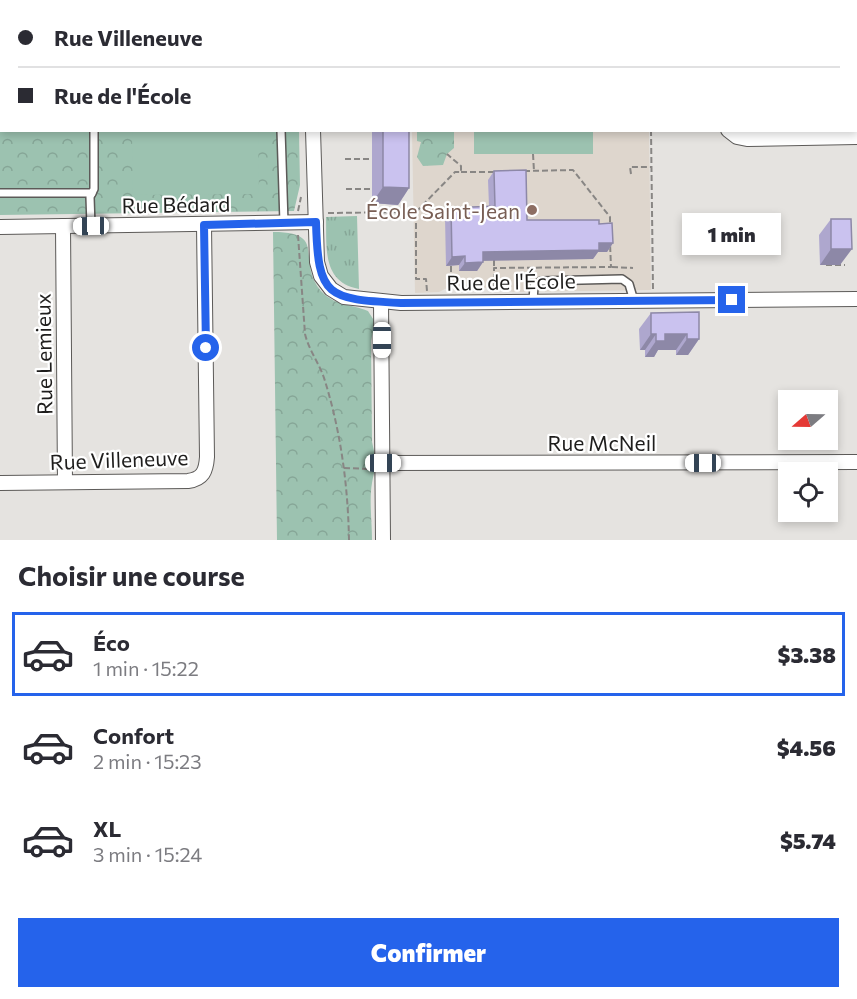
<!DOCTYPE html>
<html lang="fr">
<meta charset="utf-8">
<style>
:root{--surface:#fff;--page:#f2f2f3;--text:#2b2b33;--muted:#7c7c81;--line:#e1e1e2;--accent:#2563eb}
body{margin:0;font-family:Commissioner,sans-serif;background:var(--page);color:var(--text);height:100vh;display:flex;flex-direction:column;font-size:22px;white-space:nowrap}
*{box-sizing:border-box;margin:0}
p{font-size:20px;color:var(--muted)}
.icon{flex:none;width:33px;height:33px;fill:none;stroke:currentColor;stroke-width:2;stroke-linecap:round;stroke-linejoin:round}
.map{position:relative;height:540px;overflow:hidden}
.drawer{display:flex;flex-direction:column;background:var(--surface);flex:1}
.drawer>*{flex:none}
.guide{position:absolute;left:0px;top:0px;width:858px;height:132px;box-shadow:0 3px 9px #0003;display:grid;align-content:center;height:132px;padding:0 18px;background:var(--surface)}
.needle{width:39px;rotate:250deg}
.fabs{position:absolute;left:778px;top:390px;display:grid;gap:12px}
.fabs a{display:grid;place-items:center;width:60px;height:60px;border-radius:0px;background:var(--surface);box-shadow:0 3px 9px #0003;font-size:30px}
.end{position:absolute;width:27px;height:27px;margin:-14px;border:8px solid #2563eb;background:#fff;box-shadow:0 0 0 3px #fff}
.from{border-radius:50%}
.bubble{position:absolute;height:42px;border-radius:0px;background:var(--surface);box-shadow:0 3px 9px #0003;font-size:20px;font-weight:800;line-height:42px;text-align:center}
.car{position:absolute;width:18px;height:36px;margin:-18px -9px;border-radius:8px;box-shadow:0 0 4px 2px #0007;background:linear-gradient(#fff 24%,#345 0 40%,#fff 0 76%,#345 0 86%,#fff 0)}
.guide b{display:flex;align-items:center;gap:21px;height:57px;font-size:22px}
.guide b+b{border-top:2px solid var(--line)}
.guide i{width:15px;height:15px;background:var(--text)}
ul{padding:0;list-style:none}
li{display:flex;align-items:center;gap:18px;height:84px;margin:0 12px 9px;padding:0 6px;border:3px solid transparent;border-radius:0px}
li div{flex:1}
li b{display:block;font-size:22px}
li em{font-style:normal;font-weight:800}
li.current{border-color:var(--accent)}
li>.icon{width:54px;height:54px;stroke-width:1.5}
h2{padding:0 18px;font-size:27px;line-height:72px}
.primary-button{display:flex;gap:12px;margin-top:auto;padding:12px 18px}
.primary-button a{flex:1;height:69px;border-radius:0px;background:var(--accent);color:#fff;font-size:24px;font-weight:800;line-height:69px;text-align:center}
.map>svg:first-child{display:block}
.built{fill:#ded6cd}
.grass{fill:url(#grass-tufts)}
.forest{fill:url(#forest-crowns)}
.pitch{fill:#9cc2b0}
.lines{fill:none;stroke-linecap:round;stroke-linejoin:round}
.service-casing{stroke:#5c5a58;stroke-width:10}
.minor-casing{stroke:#5c5a58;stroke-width:16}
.path{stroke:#888684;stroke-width:2;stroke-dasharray:6 3;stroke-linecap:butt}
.service{stroke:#fff;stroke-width:7}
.minor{stroke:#fff;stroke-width:14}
.wall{fill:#aea7ce}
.shaded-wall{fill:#8d88a7}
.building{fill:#cac2ef;stroke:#8d88a7;stroke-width:1.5}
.route{stroke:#2563eb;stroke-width:8}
.education-dot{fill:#8d6e63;stroke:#fff;stroke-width:2}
.labels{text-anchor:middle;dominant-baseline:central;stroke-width:4.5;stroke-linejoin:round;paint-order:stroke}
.street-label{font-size:21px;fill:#1e1d1c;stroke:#fff}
.education-label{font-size:21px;fill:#785e54;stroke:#fff;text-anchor:end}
</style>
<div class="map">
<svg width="857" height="540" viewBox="0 0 857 540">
<defs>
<pattern id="grass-tufts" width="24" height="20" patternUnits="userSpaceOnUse" patternTransform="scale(1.5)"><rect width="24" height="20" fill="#9cc2b0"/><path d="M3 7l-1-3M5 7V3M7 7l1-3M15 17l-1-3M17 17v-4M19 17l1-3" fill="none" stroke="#86a697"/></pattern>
<pattern id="forest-crowns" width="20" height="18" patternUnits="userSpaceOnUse" patternTransform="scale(1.5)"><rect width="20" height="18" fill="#9cc2b0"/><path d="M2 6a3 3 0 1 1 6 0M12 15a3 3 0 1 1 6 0" fill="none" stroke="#86a697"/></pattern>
</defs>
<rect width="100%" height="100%" fill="#e5e3e0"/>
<!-- built -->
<path class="built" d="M 412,131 L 649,131 L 651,290 L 513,292 L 500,288 L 447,288 L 439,292 L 415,293 Z"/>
<!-- grass -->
<path class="grass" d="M 357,216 L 359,289 C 321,282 327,246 326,217 Z"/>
<!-- forest -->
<g class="forest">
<path d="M 0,0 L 320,0 L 2,2 L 2,130 L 299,131 L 300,185 L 294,211 L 0,215 Z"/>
<path d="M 417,131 L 454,131 L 454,148 L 447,154 L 443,165 L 423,166 L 417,157 L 421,142 L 417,141 Z"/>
<path d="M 273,232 C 329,232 295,260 321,291 C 335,306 351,304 368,311 L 375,322 L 371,341 L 372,442 C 377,463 376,463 372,483 C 369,500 372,522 372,540 L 277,540 Z"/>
</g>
<!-- pitch -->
<g class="pitch">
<path d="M 132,131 L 258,131 L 259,194 L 133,195 Z"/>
<rect x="474" y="131" width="119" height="23"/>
</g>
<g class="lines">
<!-- service casing -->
<g class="service-casing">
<g id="service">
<path d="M 0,107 L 2,107"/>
<path d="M 281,130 L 284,223"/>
<path d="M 0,193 L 92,193"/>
<path d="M 91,226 L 90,197 L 94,189 L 94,130"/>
<path d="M 533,301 L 534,286 L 541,281 L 622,279 L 629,284 L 634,301"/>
</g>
</g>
<!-- minor casing -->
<g class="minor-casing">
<g id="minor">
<path d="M 719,0 L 719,2"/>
<path d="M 340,2 L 344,0"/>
<path d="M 313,130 L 317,262 L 321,276 L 331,289 L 344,297 L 401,303 L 857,299"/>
<path d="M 728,130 L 737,137 L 747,139 L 857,137"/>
<path d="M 63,226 L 65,482"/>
<path d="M 0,227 L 316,222"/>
<path d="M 381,302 L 383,540"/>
<path d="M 383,463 L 857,462"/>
<path d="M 0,483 L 188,481 C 203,479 206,471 207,457 L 204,225"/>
</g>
</g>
<!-- path -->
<g class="path">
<path d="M 278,0 L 278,2"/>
<path d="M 255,2 L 255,0"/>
<path d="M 0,25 L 1,28"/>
<path d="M 0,82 L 2,82"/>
<path d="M 651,130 L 653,290"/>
<path d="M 533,154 L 534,171"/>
<path d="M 345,159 L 373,159"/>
<path d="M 524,171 L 573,170 L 610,217 L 610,226"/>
<path d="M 461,172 L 494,172"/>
<path d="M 631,174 L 630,167 L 652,167"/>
<path d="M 346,189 L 372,189"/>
<path d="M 298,211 L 301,197"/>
<path d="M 416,212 L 455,172 L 461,172 L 461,166 L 447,154"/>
<path d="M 328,213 L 416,212 L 416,279 L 426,279 L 427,291"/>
<path d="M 298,235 L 305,334 C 309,351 320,364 325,381 C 341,433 348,486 349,540"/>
<path d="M 494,260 L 494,268"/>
<path d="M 826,265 L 845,265"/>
<path d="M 451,266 L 451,289"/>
<path d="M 612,267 L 633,268"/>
<path d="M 494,289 L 494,268 L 611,267 L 610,243"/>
<path d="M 344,468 L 371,469"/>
</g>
<!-- service -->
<use href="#service" class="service"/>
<!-- minor -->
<use href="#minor" class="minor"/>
</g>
<!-- wall -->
<g class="wall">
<path d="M 0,0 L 31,0 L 31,2 L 2,2 L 2,18 L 0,15 Z"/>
<path d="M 372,130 L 409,130 L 409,188 L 398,205 L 372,203 Z"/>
<path d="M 494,171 L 527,220 L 599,224 L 613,243 L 607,252 L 598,252 L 593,259 L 483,260 L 483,262 L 477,271 L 459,271 L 459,265 L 446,266 L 445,217 L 451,208 L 489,206 L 488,180 Z"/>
<path d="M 831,219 L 840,265 L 820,265 L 819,235 Z"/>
<path d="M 651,313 L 699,339 L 688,355 L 676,355 L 676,350 L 658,350 L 654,357 L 645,357 L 645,350 L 640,350 L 639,329 Z"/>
</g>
<!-- shaded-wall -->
<g class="shaded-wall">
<path d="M 383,187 L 409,188 L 398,205 L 372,203 Z"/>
<path d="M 599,243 L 613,243 L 607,252 L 598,252 L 593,259 L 477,261 L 483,252 Z"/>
<path d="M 831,249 L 852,249 L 840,265 L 820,265 Z"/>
<path d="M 465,256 L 459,265 L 446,266 L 452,257 Z"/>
<path d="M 483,262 L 477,271 L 459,271 L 465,263 Z"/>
<path d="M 651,334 L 656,334 L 645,350 L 640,350 Z"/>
<path d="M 665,334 L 687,334 L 676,350 L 658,350 L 654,357 L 645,357 L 656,341 Z"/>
<path d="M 687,339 L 699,339 L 688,355 L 676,355 Z"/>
</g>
<!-- building -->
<g class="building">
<path d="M 2,0 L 31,0 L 31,2 L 3,2 Z"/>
<path d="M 383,130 L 409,130 L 409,188 L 383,187 Z"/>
<path d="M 526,170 L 527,220 L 599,220 L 599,224 L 612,223 L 613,243 L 599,243 L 599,250 L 483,252 L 483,262 L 465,263 L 465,256 L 452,257 L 451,208 L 495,206 L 494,171 Z"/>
<path d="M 831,219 L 851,219 L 852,249 L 831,249 Z"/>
<path d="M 699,312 L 699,339 L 687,339 L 687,334 L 665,334 L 665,341 L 656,341 L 656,334 L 651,334 L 651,313 Z"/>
</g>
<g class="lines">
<!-- route -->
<path class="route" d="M 206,348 L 204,225 L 316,222 C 318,298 327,299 401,303 L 732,300"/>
</g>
<!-- markers -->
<circle class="education-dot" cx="532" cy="210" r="6"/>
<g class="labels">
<!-- street labels -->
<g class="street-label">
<text transform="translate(176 204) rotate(-1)">Rue Bédard</text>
<text transform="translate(511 281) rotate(-1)">Rue de l'École</text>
<text transform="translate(43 354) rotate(-91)">Rue Lemieux</text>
<text x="602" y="442">Rue McNeil</text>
<text transform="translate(119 459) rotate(-2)">Rue Villeneuve</text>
</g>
<!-- education labels -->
<g class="education-label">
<text x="520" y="210">École Saint-Jean</text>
</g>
</g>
</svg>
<div class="fabs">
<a><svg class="needle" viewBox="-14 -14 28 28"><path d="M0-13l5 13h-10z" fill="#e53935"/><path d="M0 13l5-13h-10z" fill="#7c7c81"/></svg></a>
<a><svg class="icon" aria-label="locate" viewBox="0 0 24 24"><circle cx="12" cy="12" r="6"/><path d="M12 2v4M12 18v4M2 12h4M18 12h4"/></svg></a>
</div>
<i class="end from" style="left:206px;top:348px"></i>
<i class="end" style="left:732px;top:300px"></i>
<div class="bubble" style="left:682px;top:213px;width:99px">1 min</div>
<i class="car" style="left:91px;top:226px;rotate:269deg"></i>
<i class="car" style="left:382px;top:340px;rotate:180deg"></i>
<i class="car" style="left:383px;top:463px;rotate:90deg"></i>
<i class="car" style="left:703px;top:463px;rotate:270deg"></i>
<div class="guide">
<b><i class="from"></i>Rue Villeneuve</b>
<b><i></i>Rue de l'École</b>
</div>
</div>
<section class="drawer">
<h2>Choisir une course</h2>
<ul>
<li class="current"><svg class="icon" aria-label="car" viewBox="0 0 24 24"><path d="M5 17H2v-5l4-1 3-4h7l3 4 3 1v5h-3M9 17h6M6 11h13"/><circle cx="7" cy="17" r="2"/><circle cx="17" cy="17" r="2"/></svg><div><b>Éco</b><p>1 min · 15:22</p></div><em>$3.38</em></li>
<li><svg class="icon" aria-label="car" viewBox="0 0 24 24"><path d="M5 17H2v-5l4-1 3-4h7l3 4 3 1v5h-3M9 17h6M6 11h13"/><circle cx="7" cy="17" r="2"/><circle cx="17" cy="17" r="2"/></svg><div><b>Confort</b><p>2 min · 15:23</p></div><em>$4.56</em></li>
<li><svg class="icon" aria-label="car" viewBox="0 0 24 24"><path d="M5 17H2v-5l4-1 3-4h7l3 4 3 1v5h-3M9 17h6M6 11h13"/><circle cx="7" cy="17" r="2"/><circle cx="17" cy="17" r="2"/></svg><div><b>XL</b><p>3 min · 15:24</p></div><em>$5.74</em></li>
</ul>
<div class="primary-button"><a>Confirmer</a></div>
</section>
